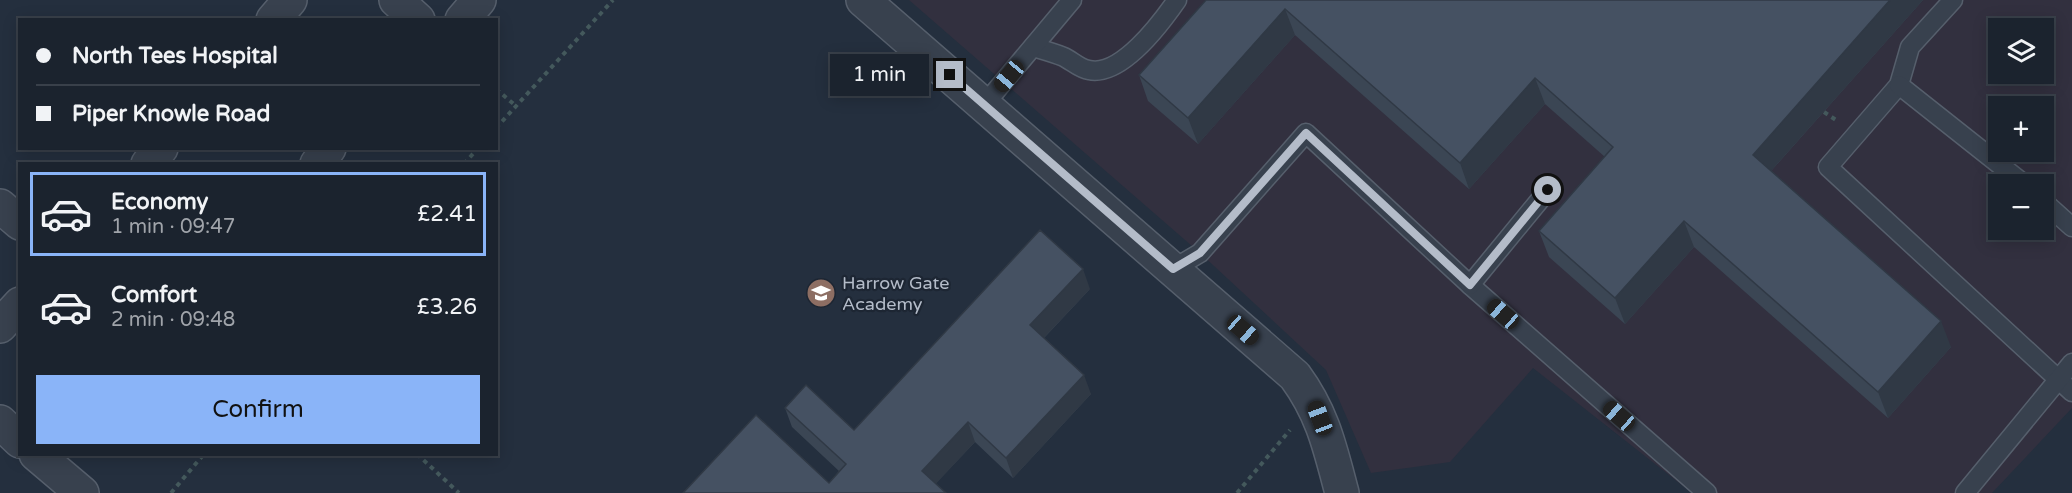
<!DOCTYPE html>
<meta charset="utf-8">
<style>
:root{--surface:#1b232e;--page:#282f3a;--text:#f1f3f6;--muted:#a0a4aa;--line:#39404a;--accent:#8ab4f8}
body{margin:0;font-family:"Varela Round",sans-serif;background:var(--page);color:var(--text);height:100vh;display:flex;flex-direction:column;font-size:22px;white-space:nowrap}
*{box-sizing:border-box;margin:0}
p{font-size:20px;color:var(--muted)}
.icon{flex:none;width:33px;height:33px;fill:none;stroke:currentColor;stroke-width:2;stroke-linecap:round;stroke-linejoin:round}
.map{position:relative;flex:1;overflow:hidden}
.side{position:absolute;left:18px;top:162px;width:480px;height:294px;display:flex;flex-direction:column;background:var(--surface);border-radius:0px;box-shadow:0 3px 15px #0003,0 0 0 2px var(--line)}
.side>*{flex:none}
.hud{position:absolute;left:18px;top:18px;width:480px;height:132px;border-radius:0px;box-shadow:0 3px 15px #0003,0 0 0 2px var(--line);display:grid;align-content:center;height:132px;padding:0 18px;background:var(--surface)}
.controls{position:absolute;left:1988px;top:18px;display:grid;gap:12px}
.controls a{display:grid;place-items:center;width:66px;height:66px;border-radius:0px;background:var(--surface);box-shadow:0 3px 15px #0003,0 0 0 2px var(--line);font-size:30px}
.end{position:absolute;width:27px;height:27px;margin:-14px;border:8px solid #b4bcc9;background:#111;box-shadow:0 0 0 3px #111}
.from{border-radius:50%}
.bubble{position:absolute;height:42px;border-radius:0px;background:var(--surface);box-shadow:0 3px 15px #0003,0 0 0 2px var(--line);font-size:20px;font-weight:600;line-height:42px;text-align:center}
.car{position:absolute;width:18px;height:36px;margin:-18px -9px;border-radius:8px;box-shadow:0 0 4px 2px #0007;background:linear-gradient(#222 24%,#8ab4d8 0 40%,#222 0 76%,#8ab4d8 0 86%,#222 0)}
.hud b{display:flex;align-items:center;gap:21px;height:57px;font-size:22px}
.hud b+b{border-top:2px solid var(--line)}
.hud i{width:15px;height:15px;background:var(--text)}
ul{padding:10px 0 0;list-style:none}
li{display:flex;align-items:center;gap:18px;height:84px;margin:0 12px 9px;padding:0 6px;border:3px solid transparent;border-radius:0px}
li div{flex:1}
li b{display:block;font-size:22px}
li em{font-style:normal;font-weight:600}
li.selected{border-color:var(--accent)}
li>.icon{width:54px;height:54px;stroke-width:1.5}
.button{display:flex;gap:12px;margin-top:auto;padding:12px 18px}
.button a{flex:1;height:69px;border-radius:0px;background:var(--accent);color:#111;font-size:24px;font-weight:600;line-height:69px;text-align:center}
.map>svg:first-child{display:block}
.medical{fill:#32303f;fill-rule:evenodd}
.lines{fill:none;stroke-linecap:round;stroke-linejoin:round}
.service-casing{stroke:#565f6c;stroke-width:21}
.minor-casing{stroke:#565f6c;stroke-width:36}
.path{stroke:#44595c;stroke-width:4;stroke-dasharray:4.5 4.5;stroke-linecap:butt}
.service{stroke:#38414e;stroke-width:18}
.minor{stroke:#38414e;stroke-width:33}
.wall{fill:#3b4654}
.shaded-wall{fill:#303945}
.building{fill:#455162;stroke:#303945;stroke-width:1.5}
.route{stroke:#b4bcc9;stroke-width:8}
.labels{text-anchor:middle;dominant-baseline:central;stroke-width:4.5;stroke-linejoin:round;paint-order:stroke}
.poi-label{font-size:18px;fill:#b4bcc9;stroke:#1d2633;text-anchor:start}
</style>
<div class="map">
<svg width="2072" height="493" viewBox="0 0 2072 493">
<rect width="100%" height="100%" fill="#242f3e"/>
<!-- medical -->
<path class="medical" d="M 909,0 L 2072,0 L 2072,408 L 1992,493 L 1692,493 L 1533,368 L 1450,462 L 1371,473 L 1326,370 L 1200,253 ZM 1998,28 L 2043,28 L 2043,74 L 1998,74 ZM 1998,106 L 2043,106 L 2043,152 L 1998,152 ZM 1998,184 L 2043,184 L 2043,230 L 1998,230 Z"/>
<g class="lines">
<!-- service casing -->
<g class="service-casing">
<g id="service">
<path d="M 1953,0 L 1910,47 L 1899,85 L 1828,167 L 2072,392"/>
<path d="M 1033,47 C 1043,50 1054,53 1064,57 C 1072,61 1080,69 1089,70 C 1121,77 1161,23 1177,0"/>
<path d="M 1899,85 L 2024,184"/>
<path d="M 984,105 L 1072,0"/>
<path d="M 2043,201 L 2072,227"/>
<path d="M 1173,269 L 1200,253 L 1306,133 L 1470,285 L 1707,493"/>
<path d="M 1470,285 L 1548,190"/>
<path d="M 1965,493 L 2072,363"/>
</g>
</g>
<!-- minor casing -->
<g class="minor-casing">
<g id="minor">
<path d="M 396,0 L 418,20"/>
<path d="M 863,0 L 1295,376 C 1323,414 1330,448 1342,493"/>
<path d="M 273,20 L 290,0"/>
<path d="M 462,20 L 479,0"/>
<path d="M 148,164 L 161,148"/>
<path d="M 317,164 L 329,148"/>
<path d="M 0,206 L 20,223"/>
<path d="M 0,326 L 20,304"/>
<path d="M 0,422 L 20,441"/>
<path d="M 36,454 L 82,493"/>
</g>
</g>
<!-- path -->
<g class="path">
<path d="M 496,89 L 516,106"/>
<path d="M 1824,112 L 1836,120"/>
<path d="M 496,128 L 613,0"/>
<path d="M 464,164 L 478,148"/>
<path d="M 417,454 L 459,493"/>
<path d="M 171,493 L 204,454"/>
<path d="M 1237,493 L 1290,430"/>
</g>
<!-- service -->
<use href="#service" class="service"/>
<!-- minor -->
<use href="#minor" class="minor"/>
</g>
<!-- wall -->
<g class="wall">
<path d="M 1206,0 L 1923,0 L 1771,171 L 1951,347 L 1888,418 L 1694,247 L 1625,324 L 1549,257 L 1539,231 L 1605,157 L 1545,104 L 1469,189 L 1295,35 L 1198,144 L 1148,101 L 1139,75 Z"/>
<path d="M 1090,289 L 1044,338 L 1091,394 L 1013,478 L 975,442 L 936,483 L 829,483 L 839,471 L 792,427 L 785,408 L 854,430 Z"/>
</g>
<!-- shaded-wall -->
<g class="shaded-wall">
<path d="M 1890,0 L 1923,0 L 1762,181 L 1753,155 Z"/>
<path d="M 1285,9 L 1295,35 L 1198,144 L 1188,118 Z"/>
<path d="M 1535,78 L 1545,104 L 1469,189 L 1460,163 Z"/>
<path d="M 1684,221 L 1694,247 L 1625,324 L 1615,298 Z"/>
<path d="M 1083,269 L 1090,289 L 1038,344 L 1030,325 Z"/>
<path d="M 1941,321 L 1951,347 L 1888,418 L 1878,392 Z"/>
<path d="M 1084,375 L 1091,394 L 1013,478 L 1006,458 Z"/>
<path d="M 968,422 L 975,442 L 930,490 L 922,471 Z"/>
</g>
<!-- building -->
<g class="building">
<path d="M 1206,0 L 1890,0 L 1753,155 L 1941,321 L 1878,392 L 1684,221 L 1615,298 L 1539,231 L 1613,147 L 1535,78 L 1460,163 L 1285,9 L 1188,118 L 1139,75 Z"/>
<path d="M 1040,230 L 1083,269 L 1030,325 L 1084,375 L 1006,458 L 968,422 L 922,471 L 946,493 L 683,493 L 756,415 L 829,483 L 846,464 L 785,408 L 806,385 L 854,430 Z"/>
</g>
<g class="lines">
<!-- route -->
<path class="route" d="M 950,75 L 1173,269 L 1200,253 L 1306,133 L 1470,285 L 1548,190"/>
</g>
<!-- icons -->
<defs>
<g id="school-disc" transform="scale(1.5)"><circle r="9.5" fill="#8d6e63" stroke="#1d2633"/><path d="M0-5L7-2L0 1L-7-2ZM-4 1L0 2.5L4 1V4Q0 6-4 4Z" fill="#fff"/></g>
</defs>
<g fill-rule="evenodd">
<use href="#school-disc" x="821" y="293"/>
</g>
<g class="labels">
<!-- poi labels -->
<g class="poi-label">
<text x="842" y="283">Harrow Gate<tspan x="842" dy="21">Academy</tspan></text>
</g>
</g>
</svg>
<div class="controls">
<a><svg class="icon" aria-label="layers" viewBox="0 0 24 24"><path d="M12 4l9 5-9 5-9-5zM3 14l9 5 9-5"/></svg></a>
<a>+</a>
<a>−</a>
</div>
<i class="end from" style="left:1548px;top:190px"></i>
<i class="end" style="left:950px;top:75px"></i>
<div class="bubble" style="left:830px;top:54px;width:99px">1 min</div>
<i class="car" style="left:1009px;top:76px;rotate:220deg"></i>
<i class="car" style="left:1503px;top:314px;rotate:311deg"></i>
<i class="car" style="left:1243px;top:330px;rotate:131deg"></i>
<i class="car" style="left:1619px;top:416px;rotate:311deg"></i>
<i class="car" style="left:1320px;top:418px;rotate:339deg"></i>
<div class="hud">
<b><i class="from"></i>North Tees Hospital</b>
<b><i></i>Piper Knowle Road</b>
</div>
<section class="side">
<ul>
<li class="selected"><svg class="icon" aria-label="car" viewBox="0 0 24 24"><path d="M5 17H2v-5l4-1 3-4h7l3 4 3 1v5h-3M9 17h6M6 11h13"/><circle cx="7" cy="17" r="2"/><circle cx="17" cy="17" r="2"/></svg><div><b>Economy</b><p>1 min · 09:47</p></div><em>£2.41</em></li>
<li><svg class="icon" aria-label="car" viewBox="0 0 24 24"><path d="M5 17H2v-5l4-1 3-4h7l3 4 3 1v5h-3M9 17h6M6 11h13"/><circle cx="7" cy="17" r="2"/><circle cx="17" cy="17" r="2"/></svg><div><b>Comfort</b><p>2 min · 09:48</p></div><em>£3.26</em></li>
</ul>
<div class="button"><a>Confirm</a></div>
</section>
</div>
